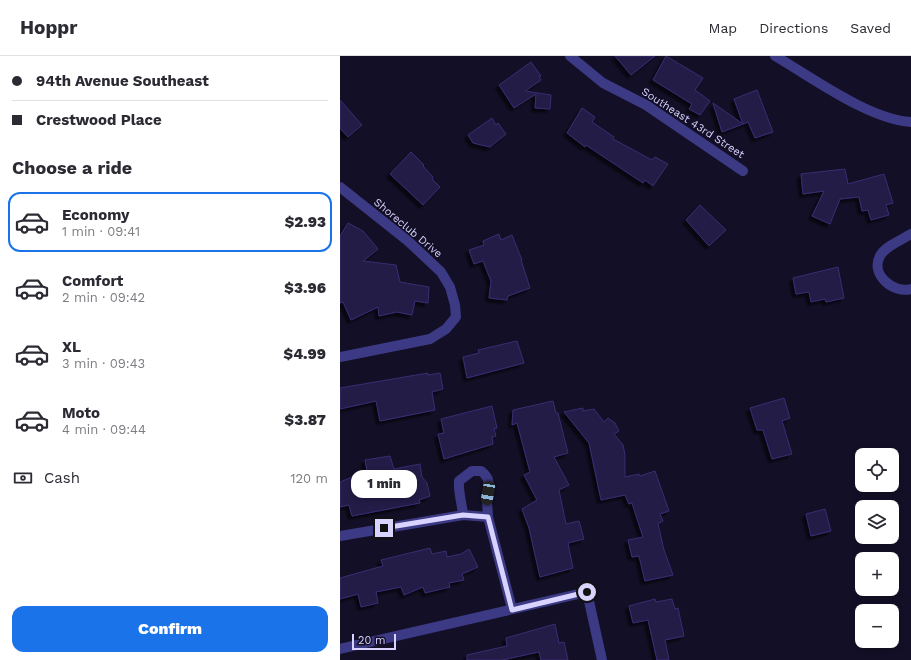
<!DOCTYPE html>
<meta charset="utf-8">
<style>
:root{--surface:#fff;--page:#f7f7f7;--text:#2b2b33;--muted:#7c7c81;--line:#e1e1e2;--accent:#1a73e8}
body{margin:0;font-family:"Work Sans",sans-serif;background:var(--page);color:var(--text);height:100vh;display:flex;flex-direction:column;font-size:15px;white-space:nowrap}
*{box-sizing:border-box;margin:0}
p{font-size:13px;color:var(--muted)}
.icon{flex:none;width:22px;height:22px;fill:none;stroke:currentColor;stroke-width:2;stroke-linecap:round;stroke-linejoin:round}
.map{position:relative;flex:1;overflow:hidden}
.panel{display:flex;flex-direction:column;background:var(--surface);width:340px}
.panel>*{flex:none}
.banner{display:grid;align-content:center;height:88px;padding:0 12px;background:var(--surface)}
.buttons{position:absolute;left:515px;top:392px;display:grid;gap:8px}
.buttons a{display:grid;place-items:center;width:44px;height:44px;border-radius:8px;background:var(--surface);box-shadow:0 2px 6px #0003;font-size:20px}
.scale{position:absolute;left:12px;bottom:10px;width:44px;box-sizing:border-box;padding-left:4px;border:2px solid #d9d4ff;border-top:0;font-size:11px;line-height:14px;white-space:nowrap;color:#d9d4ff;-webkit-text-stroke:3px #130f26;paint-order:stroke}
.end{position:absolute;width:18px;height:18px;margin:-9px;border:5px solid #d9d4ff;background:#111;box-shadow:0 0 0 2px #111}
.from{border-radius:50%}
.bubble{position:absolute;height:28px;border-radius:12px;background:var(--surface);box-shadow:0 2px 6px #0003;font-size:13px;font-weight:800;line-height:28px;text-align:center}
.car{position:absolute;width:12px;height:24px;margin:-12px -6px;border-radius:5px;box-shadow:0 0 3px 1px #0007;background:linear-gradient(#222 24%,#8ab4d8 0 40%,#222 0 76%,#8ab4d8 0 86%,#222 0)}
.banner b{display:flex;align-items:center;gap:14px;height:38px;font-size:15px}
.banner b+b{border-top:1px solid var(--line)}
.banner i{width:10px;height:10px;background:var(--text)}
ul{padding:0;list-style:none}
li{display:flex;align-items:center;gap:12px;height:60px;margin:0 8px 6px;padding:0 4px;border:2px solid transparent;border-radius:12px}
li div{flex:1}
li b{display:block;font-size:15px}
li em{font-style:normal;font-weight:800}
li.active{border-color:var(--accent)}
li>.icon{width:36px;height:36px;stroke-width:1.5}
h2{padding:0 12px;font-size:18px;line-height:48px}
.pay{display:flex;align-items:center;gap:10px;height:44px;padding:0 12px;font-size:15px}
.pay p{margin-inline-start:auto}
.primary-button{display:flex;gap:8px;margin-top:auto;padding:8px 12px}
.primary-button a{flex:1;height:46px;border-radius:12px;background:var(--accent);color:#fff;font-size:16px;font-weight:800;line-height:46px;text-align:center}
header{display:flex;align-items:center;gap:24px;box-sizing:border-box;height:56px;padding:0 20px;background:var(--surface);border-bottom:1px solid var(--line)}
header strong{font-size:19px}
nav{display:flex;gap:22px;margin-inline-start:auto;font-size:14px}
main{display:flex;flex:1;min-height:0}
.map>svg:first-child{display:block}
.building{fill:#241b47;stroke:#3b2d73;filter:url(#shadow)}
.lines{fill:none;stroke-linecap:round;stroke-linejoin:round}
.minor{stroke:#3d3a85;stroke-width:10}
.route{stroke:#d9d4ff;stroke-width:5}
.labels{text-anchor:middle;dominant-baseline:central;stroke-width:3;stroke-linejoin:round;paint-order:stroke}
.street-label{font-size:11px;fill:#d9d4ff;stroke:#130f26}
</style>
<header>
<strong>Hoppr</strong>
<nav><a>Map</a><a>Directions</a><a>Saved</a></nav>
</header>
<main>
<section class="panel">
<div class="banner">
<b><i class="from"></i>94th Avenue Southeast</b>
<b><i></i>Crestwood Place</b>
</div>
<h2>Choose a ride</h2>
<ul>
<li class="active"><svg class="icon" aria-label="car" viewBox="0 0 24 24"><path d="M5 17H2v-5l4-1 3-4h7l3 4 3 1v5h-3M9 17h6M6 11h13"/><circle cx="7" cy="17" r="2"/><circle cx="17" cy="17" r="2"/></svg><div><b>Economy</b><p>1 min · 09:41</p></div><em>$2.93</em></li>
<li><svg class="icon" aria-label="car" viewBox="0 0 24 24"><path d="M5 17H2v-5l4-1 3-4h7l3 4 3 1v5h-3M9 17h6M6 11h13"/><circle cx="7" cy="17" r="2"/><circle cx="17" cy="17" r="2"/></svg><div><b>Comfort</b><p>2 min · 09:42</p></div><em>$3.96</em></li>
<li><svg class="icon" aria-label="car" viewBox="0 0 24 24"><path d="M5 17H2v-5l4-1 3-4h7l3 4 3 1v5h-3M9 17h6M6 11h13"/><circle cx="7" cy="17" r="2"/><circle cx="17" cy="17" r="2"/></svg><div><b>XL</b><p>3 min · 09:43</p></div><em>$4.99</em></li>
<li><svg class="icon" aria-label="car" viewBox="0 0 24 24"><path d="M5 17H2v-5l4-1 3-4h7l3 4 3 1v5h-3M9 17h6M6 11h13"/><circle cx="7" cy="17" r="2"/><circle cx="17" cy="17" r="2"/></svg><div><b>Moto</b><p>4 min · 09:44</p></div><em>$3.87</em></li>
</ul>
<div class="pay"><svg class="icon" aria-label="cash" viewBox="0 0 24 24"><path d="M3 7h18v10H3z"/><circle cx="12" cy="12" r="2"/></svg>Cash<p>120 m</p></div>
<div class="primary-button"><a>Confirm</a></div>
</section>
<div class="map">
<svg width="571" height="604" viewBox="0 0 571 604">
<defs>
<filter id="shadow"><feDropShadow dx="-3.5" dy="3.5" stdDeviation="1" flood-color="#0009"/></filter>
</defs>
<rect width="100%" height="100%" fill="#130f26"/>
<!-- building -->
<g class="building">
<path d="M 275,0 L 315,0 L 291,19 Z"/>
<path d="M 326,0 L 363,22 L 355,34 L 370,45 L 360,59 L 349,53 L 352,48 L 313,24 Z"/>
<path d="M 191,6 L 201,20 L 199,21 L 201,24 L 185,35 L 211,39 L 210,53 L 195,52 L 196,38 L 174,52 L 159,29 Z"/>
<path d="M 417,34 L 433,76 L 415,82 L 408,66 L 403,68 L 394,43 Z"/>
<path d="M 0,44 L 22,69 L 8,81 L 0,72 Z"/>
<path d="M 373,47 L 403,68 L 382,76 Z"/>
<path d="M 242,52 L 255,61 L 252,66 L 274,81 L 273,83 L 312,104 L 315,101 L 328,108 L 313,130 L 305,124 L 303,127 L 246,89 L 245,91 L 227,77 Z"/>
<path d="M 152,62 L 156,69 L 158,67 L 166,78 L 150,91 L 133,87 L 128,79 Z"/>
<path d="M 71,96 L 84,109 L 83,110 L 93,121 L 92,123 L 100,131 L 83,149 L 50,118 Z"/>
<path d="M 505,113 L 508,128 L 544,118 L 553,147 L 546,149 L 549,159 L 531,164 L 528,154 L 522,155 L 519,141 L 500,143 L 490,168 L 472,160 L 484,135 L 463,138 L 461,118 Z"/>
<path d="M 360,149 L 386,174 L 369,190 L 346,164 Z"/>
<path d="M 8,167 L 23,175 L 38,193 L 23,205 L 56,209 L 60,226 L 89,231 L 88,247 L 75,245 L 72,259 L 57,256 L 39,260 L 38,251 L 11,264 L 3,246 L 0,247 L 0,180 Z"/>
<path d="M 159,178 L 161,184 L 172,179 L 182,204 L 181,204 L 190,232 L 168,240 L 167,244 L 149,242 L 151,225 L 143,205 L 134,208 L 129,194 L 144,189 L 143,185 Z"/>
<path d="M 498,211 L 504,242 L 486,246 L 485,243 L 471,246 L 469,236 L 456,238 L 453,222 Z"/>
<path d="M 177,285 L 184,307 L 127,322 L 123,301 L 139,297 L 138,294 Z"/>
<path d="M 88,317 L 88,319 L 100,317 L 103,333 L 92,336 L 95,354 L 40,365 L 36,345 L 0,353 L 0,332 Z"/>
<path d="M 444,342 L 450,362 L 442,365 L 452,398 L 432,403 L 423,374 L 417,374 L 410,352 Z"/>
<path d="M 213,345 L 216,357 L 218,357 L 228,397 L 214,401 L 229,429 L 219,434 L 226,468 L 239,465 L 244,483 L 228,487 L 233,512 L 200,521 L 189,472 L 182,453 L 197,444 L 184,419 L 190,416 L 177,367 L 172,369 L 173,354 Z"/>
<path d="M 152,350 L 157,372 L 154,373 L 156,380 L 152,381 L 153,388 L 104,403 L 98,378 L 104,377 L 101,363 Z"/>
<path d="M 243,352 L 243,355 L 254,353 L 264,366 L 268,362 L 275,367 L 279,375 L 274,378 L 283,389 L 285,399 L 285,421 L 299,418 L 300,420 L 315,415 L 329,455 L 320,458 L 323,465 L 318,468 L 324,494 L 333,519 L 305,525 L 299,500 L 292,501 L 288,484 L 303,481 L 292,447 L 289,448 L 285,439 L 261,444 L 249,387 L 224,356 Z"/>
<path d="M 50,400 L 54,413 L 80,408 L 82,421 L 87,427 L 90,440 L 79,444 L 80,447 L 12,460 L 9,449 L 0,451 L 0,426 L 27,415 L 25,404 Z"/>
<path d="M 485,453 L 491,475 L 471,480 L 466,458 Z"/>
<path d="M 90,492 L 92,498 L 106,495 L 107,501 L 121,498 L 129,493 L 138,511 L 122,518 L 124,524 L 109,527 L 110,531 L 85,537 L 83,531 L 64,539 L 61,531 L 36,536 L 38,547 L 21,551 L 18,538 L 0,543 L 0,522 L 43,510 L 41,504 Z"/>
<path d="M 315,543 L 316,546 L 332,543 L 335,553 L 338,552 L 344,580 L 325,584 L 329,604 L 317,604 L 308,564 L 293,567 L 289,550 Z"/>
<path d="M 215,568 L 219,587 L 224,586 L 228,604 L 201,604 L 199,596 L 162,604 L 127,604 L 127,599 L 167,590 L 166,582 Z"/>
</g>
<g class="lines">
<!-- minor -->
<g class="minor">
<path d="M 230,0 L 263,27 L 306,49 L 403,115"/>
<path d="M 435,0 C 473,22 528,63 571,66"/>
<path d="M 0,131 L 68,185 L 101,216 L 110,231 L 115,249 L 116,261 L 106,273 L 90,283 L 0,301"/>
<path d="M 571,178 C 562,184 545,190 540,200 C 530,218 553,238 571,233"/>
<path d="M 123,459 C 122,447 118,436 119,425 L 132,415 L 141,415 C 153,424 148,432 147,445 C 147,450 148,456 148,461"/>
<path d="M 0,480 L 123,459 L 148,461 L 172,553"/>
<path d="M 0,593 L 247,536 L 262,604"/>
</g>
</g>
<g class="lines">
<!-- route -->
<path class="route" d="M 44,472 L 123,459 L 148,461 L 172,554 L 247,536"/>
</g>
<g class="labels">
<!-- street labels -->
<g class="street-label">
<text transform="translate(353 67) rotate(33)">Southeast 43rd Street</text>
<text transform="translate(68 172) rotate(40)">Shoreclub Drive</text>
</g>
</g>
</svg>
<div class="buttons">
<a><svg class="icon" aria-label="locate" viewBox="0 0 24 24"><circle cx="12" cy="12" r="6"/><path d="M12 2v4M12 18v4M2 12h4M18 12h4"/></svg></a>
<a><svg class="icon" aria-label="layers" viewBox="0 0 24 24"><path d="M12 4l9 5-9 5-9-5zM3 14l9 5 9-5"/></svg></a>
<a>+</a>
<a>−</a>
</div>
<div class="scale">20 m</div>
<i class="end from" style="left:247px;top:536px"></i>
<i class="end" style="left:44px;top:472px"></i>
<div class="bubble" style="left:11px;top:414px;width:66px">1 min</div>
<i class="car" style="left:148px;top:437px;rotate:190deg"></i>
</div>
</main>
